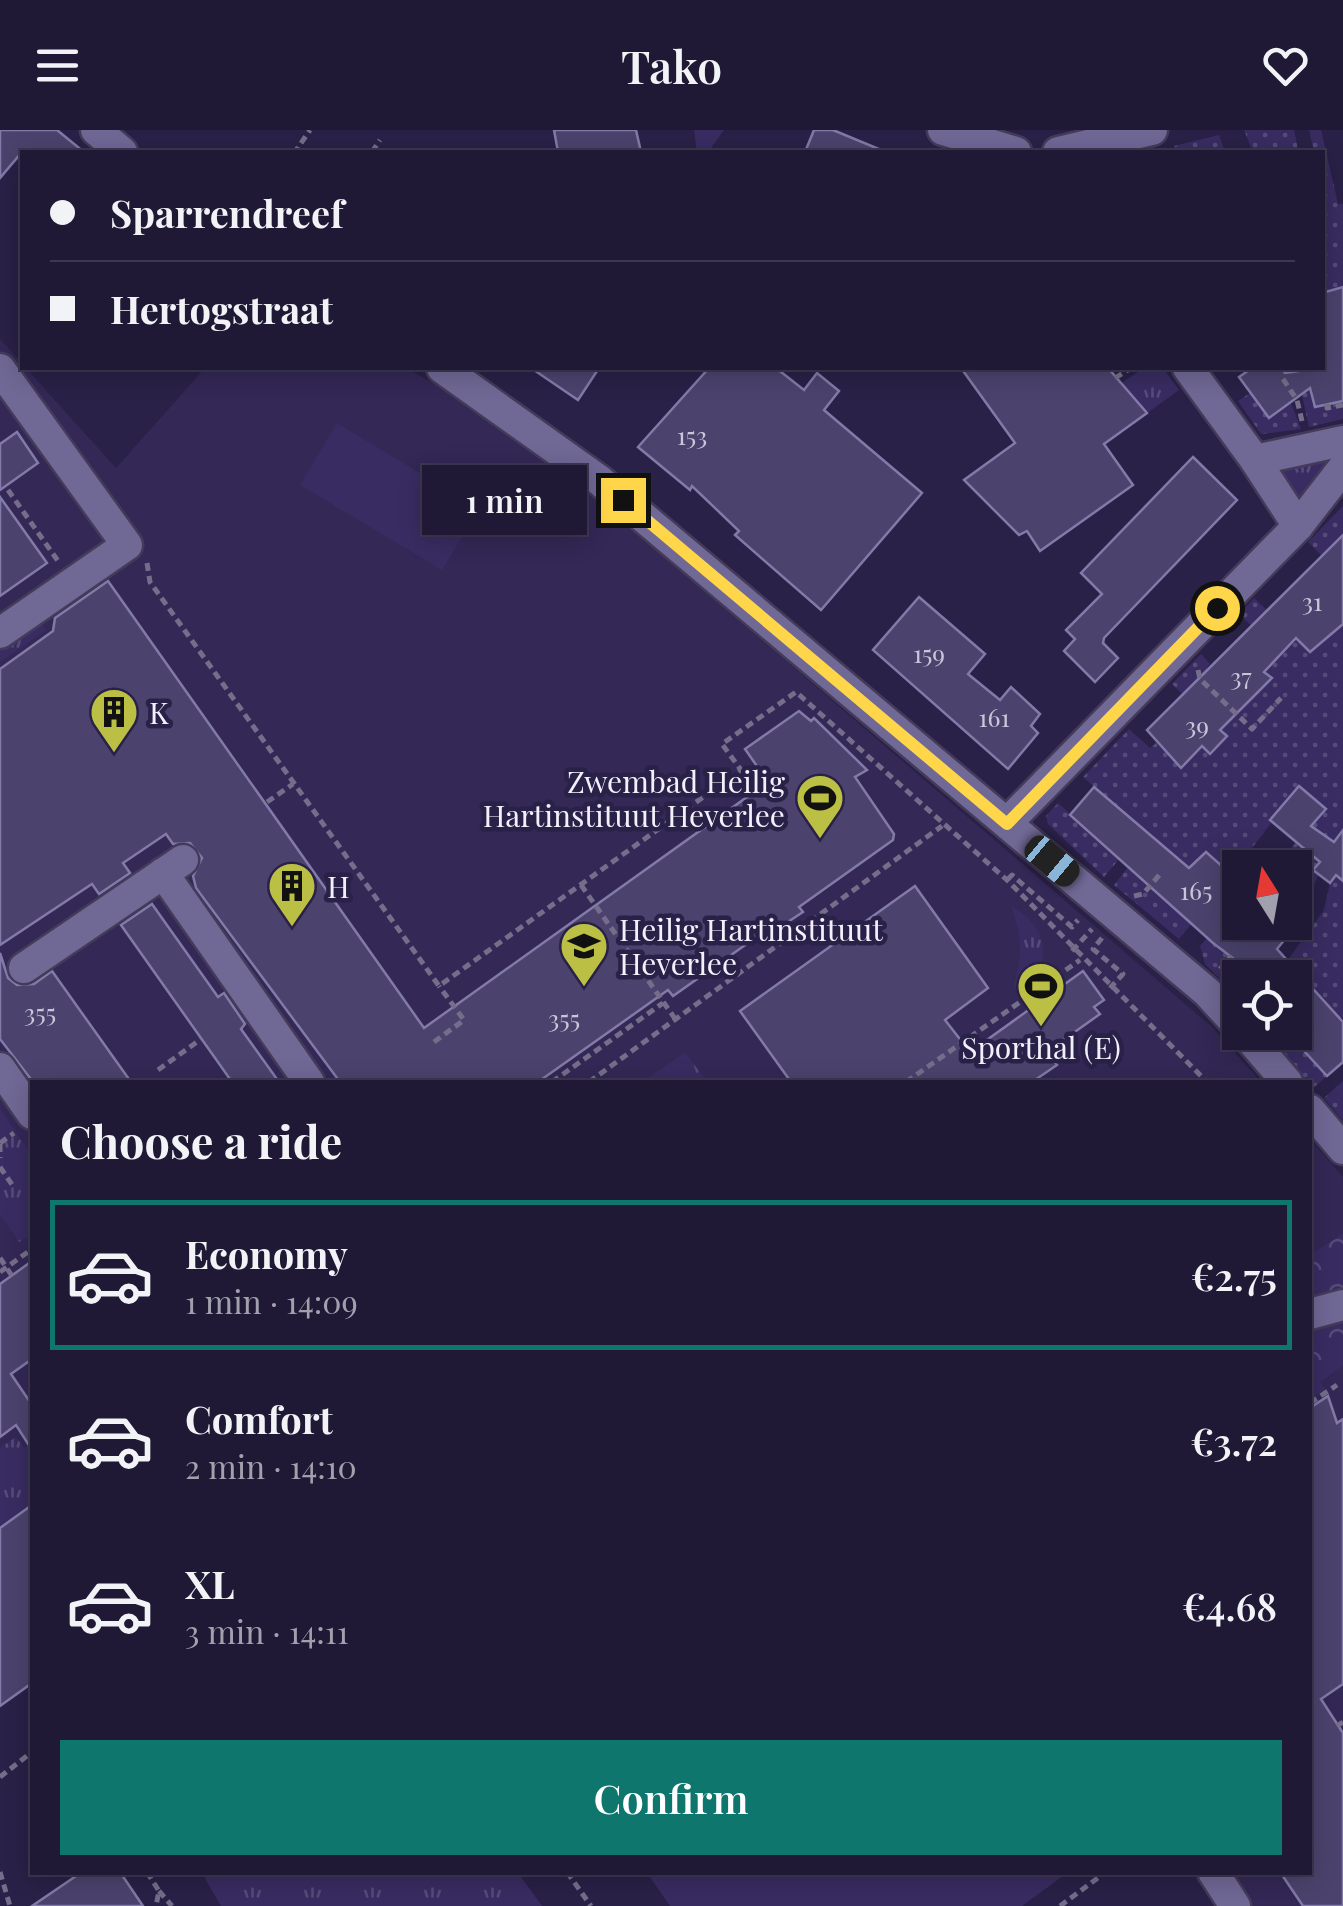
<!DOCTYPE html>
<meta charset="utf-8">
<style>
:root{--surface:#1f1935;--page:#27223d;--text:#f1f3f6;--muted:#a1a0ad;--line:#3c3850;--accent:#0f766e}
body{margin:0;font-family:"Playfair Display",serif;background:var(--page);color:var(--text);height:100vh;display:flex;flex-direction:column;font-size:38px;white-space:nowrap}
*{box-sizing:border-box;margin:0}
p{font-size:32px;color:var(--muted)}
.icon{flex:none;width:55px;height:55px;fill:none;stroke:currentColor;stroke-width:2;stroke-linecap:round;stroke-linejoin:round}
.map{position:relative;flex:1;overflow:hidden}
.details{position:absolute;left:30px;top:950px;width:1282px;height:795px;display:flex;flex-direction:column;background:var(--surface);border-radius:0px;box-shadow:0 5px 25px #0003,0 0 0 2px var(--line)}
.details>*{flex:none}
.guide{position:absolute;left:20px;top:20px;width:1305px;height:220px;border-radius:0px;box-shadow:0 5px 25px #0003,0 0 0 2px var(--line);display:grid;align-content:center;height:220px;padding:0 30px;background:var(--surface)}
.needle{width:65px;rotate:349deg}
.tools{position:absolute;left:1222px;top:720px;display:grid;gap:20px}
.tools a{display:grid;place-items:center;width:90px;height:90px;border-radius:0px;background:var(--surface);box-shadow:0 5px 25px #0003,0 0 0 2px var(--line);font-size:50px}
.end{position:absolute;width:45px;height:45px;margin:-22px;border:12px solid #ffd54a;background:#111;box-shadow:0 0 0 5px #111}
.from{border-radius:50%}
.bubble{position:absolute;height:70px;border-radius:0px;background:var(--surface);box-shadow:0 5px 25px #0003,0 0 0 2px var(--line);font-size:32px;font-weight:600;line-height:70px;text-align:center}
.car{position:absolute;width:30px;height:60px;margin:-30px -15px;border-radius:12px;box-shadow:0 0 8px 2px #0007;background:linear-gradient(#222 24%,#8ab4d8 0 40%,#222 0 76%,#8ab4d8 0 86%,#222 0)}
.guide b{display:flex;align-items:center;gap:35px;height:95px;font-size:38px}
.guide b+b{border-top:2px solid var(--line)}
.guide i{width:25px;height:25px;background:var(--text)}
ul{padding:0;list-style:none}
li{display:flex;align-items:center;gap:30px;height:150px;margin:0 20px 15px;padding:0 10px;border:5px solid transparent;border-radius:0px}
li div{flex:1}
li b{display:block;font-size:38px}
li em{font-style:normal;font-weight:600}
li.on{border-color:var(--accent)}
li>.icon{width:90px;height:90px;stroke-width:1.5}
h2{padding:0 30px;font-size:45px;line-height:120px}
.button{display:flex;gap:20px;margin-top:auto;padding:20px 30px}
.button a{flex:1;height:115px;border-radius:0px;background:var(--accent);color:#fff;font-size:40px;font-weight:600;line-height:115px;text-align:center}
header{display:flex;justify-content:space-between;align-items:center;height:130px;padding:0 30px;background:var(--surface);font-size:45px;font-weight:600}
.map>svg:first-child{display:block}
.built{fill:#332856}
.grass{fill:url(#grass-tufts)}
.forest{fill:url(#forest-crowns)}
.garden{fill:url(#garden-dots)}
.pitch{fill:#392c62}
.building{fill:#4b436d;stroke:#827aa8;stroke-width:2.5}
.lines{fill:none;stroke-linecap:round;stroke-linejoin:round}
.minor-casing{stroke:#443b5a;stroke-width:35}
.path{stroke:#746e8a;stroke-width:5;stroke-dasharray:8 5;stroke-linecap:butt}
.minor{stroke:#706895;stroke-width:30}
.route{stroke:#ffd54a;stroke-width:12}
.labels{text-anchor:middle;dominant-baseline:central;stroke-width:9;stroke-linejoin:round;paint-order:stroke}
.number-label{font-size:25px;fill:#c8c6d8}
.poi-label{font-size:30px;fill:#f2f1fb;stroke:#292147;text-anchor:start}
</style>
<header><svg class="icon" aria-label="menu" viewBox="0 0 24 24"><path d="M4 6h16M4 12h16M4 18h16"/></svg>Tako<svg class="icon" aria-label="heart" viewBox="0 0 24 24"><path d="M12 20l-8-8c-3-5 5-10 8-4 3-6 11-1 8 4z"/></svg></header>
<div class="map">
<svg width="1343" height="1776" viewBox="0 0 1343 1776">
<defs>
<pattern id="grass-tufts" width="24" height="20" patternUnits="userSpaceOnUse" patternTransform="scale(2.5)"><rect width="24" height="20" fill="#392c62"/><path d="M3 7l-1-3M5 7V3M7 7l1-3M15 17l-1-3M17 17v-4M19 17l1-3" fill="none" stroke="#564b79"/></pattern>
<pattern id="forest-crowns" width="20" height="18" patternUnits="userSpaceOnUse" patternTransform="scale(2.5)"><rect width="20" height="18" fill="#392c62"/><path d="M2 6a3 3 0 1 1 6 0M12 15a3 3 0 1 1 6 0" fill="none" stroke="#564b79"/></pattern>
<pattern id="garden-dots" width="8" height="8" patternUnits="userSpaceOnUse" patternTransform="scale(2.5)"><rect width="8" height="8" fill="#392c62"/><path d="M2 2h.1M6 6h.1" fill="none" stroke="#564b79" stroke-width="1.8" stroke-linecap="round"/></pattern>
</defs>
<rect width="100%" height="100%" fill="#292147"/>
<!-- built -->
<g class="built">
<path d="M 0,209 L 116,338 L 205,238 L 406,238 L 440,257 L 514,306 L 622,390 L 1212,897 L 1261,952 L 32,952 L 32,1439 L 0,1463 Z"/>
<path d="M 1310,1009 L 1343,1047 L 1343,1776 L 1221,1776 L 1194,1743 L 1310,1742 Z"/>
</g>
<!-- grass -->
<g class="grass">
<path d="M 694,0 L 724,0 L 708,22 L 697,22 Z"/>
<path d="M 1144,238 L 1163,238 L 1179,260 L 1147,283 L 1120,254 Z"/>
<path d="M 1324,326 L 1333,329 L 1305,368 L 1298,368 L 1280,347 L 1281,340 Z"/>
<path d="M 36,485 L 46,500 L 0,532 L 0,510 Z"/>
<path d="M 1011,776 C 1048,796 1056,835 1020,862 L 1014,855 C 1023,825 1022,805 1011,776 Z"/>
<path d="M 685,922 L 707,952 L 643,952 Z"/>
<path d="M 0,979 L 32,1026 L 32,1103 L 19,1112 L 0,1084 Z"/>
<path d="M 16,1307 L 24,1318 L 32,1312 L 32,1375 L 0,1398 L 0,1318 Z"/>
<path d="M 202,1743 L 518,1743 L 542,1776 L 221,1776 Z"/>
</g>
<!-- forest -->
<g class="forest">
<path d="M 1343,1104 L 1343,1159 L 1310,1166 L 1310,1125 Z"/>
<path d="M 1343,1183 L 1343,1235 L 1320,1252 L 1325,1259 L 1310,1269 L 1310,1194 Z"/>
</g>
<!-- garden -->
<g class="garden">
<path d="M 1244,0 L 1294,0 L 1298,19 L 1253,22 Z"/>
<path d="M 1309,0 L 1321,0 L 1338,74 L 1343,74 L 1343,169 L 1323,179 L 1322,22 L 1314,22 Z"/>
<path d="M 1219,5 L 1225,22 L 1177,22 L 1174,16 Z"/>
<path d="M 1296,238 L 1308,238 L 1315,277 L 1343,271 L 1343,289 L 1309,297 Z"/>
<path d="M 1250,263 L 1269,288 L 1291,273 L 1301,299 L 1261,304 L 1238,271 Z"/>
<path d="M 1343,376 L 1343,405 L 1323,427 L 1308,412 Z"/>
<path d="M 1254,468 L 1310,521 L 1343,494 L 1343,719 L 1334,713 L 1314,740 L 1319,744 L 1295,792 L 1295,738 L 1274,737 L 1326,679 L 1299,657 L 1232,744 L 1206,722 L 1164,767 L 1192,793 L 1179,809 L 1114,755 L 1129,736 L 1169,721 L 1144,700 L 1104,747 L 1048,694 L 1046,686 L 1058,673 L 1097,708 L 1121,681 L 1083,647 L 1129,599 L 1150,618 L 1156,613 L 1181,637 L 1202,616 L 1210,623 L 1226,606 L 1172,554 L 1201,524 L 1210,534 L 1207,538 L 1244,576 L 1271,549 L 1264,542 L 1280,523 L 1239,484 Z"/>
<path d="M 1343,735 L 1343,887 L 1340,889 L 1332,880 L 1328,883 L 1287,831 L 1324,780 L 1330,753 Z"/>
<path d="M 1240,769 L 1213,813 L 1259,847 L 1240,848 L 1240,863 L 1234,863 L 1205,834 L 1200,816 Z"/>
<path d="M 1264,903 L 1288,903 L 1327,946 L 1313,958 Z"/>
<path d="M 1343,951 L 1343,991 L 1324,968 Z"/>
</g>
<!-- pitch -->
<g class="pitch">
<path d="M 337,293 L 479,379 L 442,440 L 300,355 Z"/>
<path d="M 647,1743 L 1067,1743 L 1022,1776 L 670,1776 Z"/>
</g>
<!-- building -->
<g class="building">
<path d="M 0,0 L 57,0 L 84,22 L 22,22 L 0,48 Z"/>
<path d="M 554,0 L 636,0 L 641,22 L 558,22 Z"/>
<path d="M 814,0 L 833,0 L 886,22 L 805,22 Z"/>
<path d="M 1343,157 L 1343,271 L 1315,277 L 1310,258 L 1269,288 L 1239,247 L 1252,238 L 1281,238 L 1285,243 L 1322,238 L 1322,163 Z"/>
<path d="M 531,238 L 599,238 L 578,270 Z"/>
<path d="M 709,238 L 776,238 L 804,260 L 817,243 L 839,261 L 824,280 L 922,363 L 821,480 L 735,405 L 739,401 L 692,356 L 690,360 L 638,317 Z"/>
<path d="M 961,238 L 1108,238 L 1147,283 L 1104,314 L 1133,355 L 1040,421 L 1027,401 L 1019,405 L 964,350 L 1015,313 Z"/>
<path d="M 17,302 L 38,333 L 0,360 L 0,314 Z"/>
<path d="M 1193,327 L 1237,370 L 1104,508 L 1103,513 L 1118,528 L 1095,552 L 1064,521 L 1075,509 L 1066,500 L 1102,464 L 1081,443 Z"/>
<path d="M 0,367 L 47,433 L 0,466 Z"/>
<path d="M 1343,405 L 1343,494 L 1310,522 L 1296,508 L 1264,542 L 1272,548 L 1220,600 L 1227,606 L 1210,624 L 1202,616 L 1181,638 L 1147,600 Z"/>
<path d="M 108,451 L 424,898 L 768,652 L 745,619 L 799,581 L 811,591 L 814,588 L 867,640 L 855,647 L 894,704 L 893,710 L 799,777 L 803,782 L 771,803 L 768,799 L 673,866 L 668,860 L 538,952 L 340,952 L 196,758 L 193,746 L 202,728 L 190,713 L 173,714 L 166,704 L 123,733 L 130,743 L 99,764 L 92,754 L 0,815 L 0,539 L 53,501 L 55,488 Z"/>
<path d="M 919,467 L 985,524 L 968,544 L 1000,570 L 1011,557 L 1040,584 L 1031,596 L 1038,603 L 1008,639 L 873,520 Z"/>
<path d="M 1299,656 L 1326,679 L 1311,696 L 1334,712 L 1343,700 L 1343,751 L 1336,745 L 1330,753 L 1313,740 L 1320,732 L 1270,690 Z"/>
<path d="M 1094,657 L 1189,738 L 1206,722 L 1240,752 L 1240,792 L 1265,792 L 1286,808 L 1277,819 L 1343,892 L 1343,932 L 1327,946 L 1295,911 L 1295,848 L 1259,848 L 1213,813 L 1070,685 Z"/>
<path d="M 915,756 L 988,858 L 945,890 L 970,922 L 1083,841 L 1104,870 L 1094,877 L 1100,884 L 1048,921 L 1057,935 L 1032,952 L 791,952 L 740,881 Z"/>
<path d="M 152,774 L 218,867 L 224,863 L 245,894 L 241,899 L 279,952 L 232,952 L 121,795 Z"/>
<path d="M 0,823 L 8,848 L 17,855 L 34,854 L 52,841 L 131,952 L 33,952 L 0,909 Z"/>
<path d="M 32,1131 L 32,1229 L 11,1244 L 32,1275 L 32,1320 L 16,1295 L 0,1307 L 0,1154 Z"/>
<path d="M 1328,1266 L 1337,1293 L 1343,1289 L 1343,1554 L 1321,1569 L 1343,1603 L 1343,1776 L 1303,1776 L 1280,1742 L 1310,1742 L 1310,1278 Z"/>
<path d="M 32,1375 L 32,1553 L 0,1576 L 0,1398 Z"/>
<path d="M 82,1742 L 120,1742 L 143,1776 L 32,1776 Z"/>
</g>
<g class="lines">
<!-- minor casing -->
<g class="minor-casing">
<g id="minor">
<path d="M 96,0 L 122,22"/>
<path d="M 943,0 L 1016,22"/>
<path d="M 1058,22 L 1152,0"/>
<path d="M 442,238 L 599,350 L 1207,862 L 1240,898"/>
<path d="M 1188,238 L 1255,330 L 1343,311"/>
<path d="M 0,239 L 127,415 L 0,503"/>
<path d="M 1255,330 L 1298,396"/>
<path d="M 1007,693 L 1298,396 L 1343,338"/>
<path d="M 163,743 L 309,952"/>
<path d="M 24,838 L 183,730"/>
<path d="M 1244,902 L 1287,952"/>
<path d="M 0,938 L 32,984"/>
<path d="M 1310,980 L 1343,1019"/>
<path d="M 1310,1184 L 1343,1175"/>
<path d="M 1213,1742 L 1235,1776"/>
</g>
</g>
<!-- path -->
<g class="path">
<path d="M 302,22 L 297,19 L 310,0"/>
<path d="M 372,22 L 380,10"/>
<path d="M 1115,248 L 1131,238"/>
<path d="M 1283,249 L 1297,270 L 1302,291"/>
<path d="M 1327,274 L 1327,278 L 1343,275"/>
<path d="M 8,360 L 58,431"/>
<path d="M 147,433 L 150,452 L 439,856 L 741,640 L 722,614 L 796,562 L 1007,750 L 1207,952"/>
<path d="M 1198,540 L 1200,549 L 1252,599 L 1281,568"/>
<path d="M 267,672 L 293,654"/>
<path d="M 1008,749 L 1012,745 L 1072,797 L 1078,790"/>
<path d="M 581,755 L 676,890"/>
<path d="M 1134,766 L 1143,764 L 1161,743"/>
<path d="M 1102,808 L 1093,819 L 1123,844 L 1110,858"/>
<path d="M 1072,821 L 1092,799"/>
<path d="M 1220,839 L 1231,826"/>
<path d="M 969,908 L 987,933"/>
<path d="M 434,912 L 464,890 L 439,856"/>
<path d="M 158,940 L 201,909"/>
<path d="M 552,952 L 663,873"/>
<path d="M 589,952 L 942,696"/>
<path d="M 906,952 L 1080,830"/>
<path d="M 0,1013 L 14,1003"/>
<path d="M 0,1014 L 0,1028"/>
<path d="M 0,1037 L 13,1056"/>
<path d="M 0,1128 L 12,1146"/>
<path d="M 0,1142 L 32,1119"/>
<path d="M 1310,1273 L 1337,1255"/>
<path d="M 1337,1596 L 1343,1592"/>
<path d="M 0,1647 L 32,1622"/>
<path d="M 0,1742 L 10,1776"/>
<path d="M 147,1742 L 159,1761 L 156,1776"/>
<path d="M 567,1742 L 591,1776"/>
<path d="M 159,1761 L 172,1776"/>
<path d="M 1060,1776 L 1106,1742"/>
</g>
<!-- minor -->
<use href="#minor" class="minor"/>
</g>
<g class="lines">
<!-- route -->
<path class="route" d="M 623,370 L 1007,694 L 1217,478"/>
</g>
<!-- icons -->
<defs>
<g id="building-pin" transform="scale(2.5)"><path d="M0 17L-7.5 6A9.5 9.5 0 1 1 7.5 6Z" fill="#bbc045" stroke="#292147"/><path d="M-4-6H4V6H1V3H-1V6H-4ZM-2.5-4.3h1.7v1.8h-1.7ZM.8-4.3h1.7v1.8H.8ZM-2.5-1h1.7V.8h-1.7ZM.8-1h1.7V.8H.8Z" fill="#111"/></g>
<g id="stadium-pin" transform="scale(2.5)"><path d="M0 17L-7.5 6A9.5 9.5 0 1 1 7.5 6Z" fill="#bbc045" stroke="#292147"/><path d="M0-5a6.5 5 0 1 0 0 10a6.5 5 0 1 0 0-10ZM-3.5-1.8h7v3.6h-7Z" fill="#111"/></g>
<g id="school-pin" transform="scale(2.5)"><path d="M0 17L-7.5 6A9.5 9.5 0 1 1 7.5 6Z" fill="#bbc045" stroke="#292147"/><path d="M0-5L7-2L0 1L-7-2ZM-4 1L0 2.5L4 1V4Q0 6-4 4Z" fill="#111"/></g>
</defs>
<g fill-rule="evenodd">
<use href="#building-pin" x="114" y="582"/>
<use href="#stadium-pin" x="820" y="668"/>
<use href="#building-pin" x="292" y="756"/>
<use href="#school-pin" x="584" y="816"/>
<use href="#stadium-pin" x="1041" y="856"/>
</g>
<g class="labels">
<!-- number labels -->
<g class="number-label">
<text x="692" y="304">153</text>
<text x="1312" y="470">31</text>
<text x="929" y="522">159</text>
<text x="1241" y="545">37</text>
<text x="994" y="586">161</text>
<text x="1197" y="594">39</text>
<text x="1196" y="759">165</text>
<text x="40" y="881">355</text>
<text x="564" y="887">355</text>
</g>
<!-- poi labels -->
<g class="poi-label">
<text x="149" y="582">K</text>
<text x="785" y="651" text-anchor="end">Zwembad Heilig<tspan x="785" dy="34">Hartinstituut Heverlee</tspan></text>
<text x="327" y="756">H</text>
<text x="619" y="799">Heilig Hartinstituut<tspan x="619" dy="34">Heverlee</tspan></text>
<text x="1041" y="917" text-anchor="middle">Sporthal (E)</text>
</g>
</g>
</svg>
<div class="tools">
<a><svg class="needle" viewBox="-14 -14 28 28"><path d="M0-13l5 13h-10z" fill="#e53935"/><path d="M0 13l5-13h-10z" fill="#a1a0ad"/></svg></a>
<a><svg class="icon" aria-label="locate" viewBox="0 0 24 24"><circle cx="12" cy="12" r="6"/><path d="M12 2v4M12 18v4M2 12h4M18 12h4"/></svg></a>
</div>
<i class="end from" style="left:1217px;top:478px"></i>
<i class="end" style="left:623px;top:370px"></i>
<div class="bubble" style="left:422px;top:335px;width:165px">1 min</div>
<i class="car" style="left:1052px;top:731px;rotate:130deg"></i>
<div class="guide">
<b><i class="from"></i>Sparrendreef</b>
<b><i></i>Hertogstraat</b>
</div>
<section class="details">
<h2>Choose a ride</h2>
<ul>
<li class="on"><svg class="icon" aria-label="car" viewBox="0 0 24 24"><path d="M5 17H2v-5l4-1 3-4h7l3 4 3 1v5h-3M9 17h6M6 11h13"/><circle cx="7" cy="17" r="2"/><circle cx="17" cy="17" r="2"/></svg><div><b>Economy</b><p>1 min · 14:09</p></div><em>€2.75</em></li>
<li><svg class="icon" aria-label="car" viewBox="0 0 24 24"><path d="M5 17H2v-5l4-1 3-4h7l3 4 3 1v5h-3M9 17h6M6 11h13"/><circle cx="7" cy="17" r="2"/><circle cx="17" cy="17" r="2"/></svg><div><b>Comfort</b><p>2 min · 14:10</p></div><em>€3.72</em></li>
<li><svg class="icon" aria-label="car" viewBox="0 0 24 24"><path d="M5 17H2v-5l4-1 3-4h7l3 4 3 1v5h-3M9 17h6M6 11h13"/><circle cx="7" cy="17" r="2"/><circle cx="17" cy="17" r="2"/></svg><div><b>XL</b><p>3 min · 14:11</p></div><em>€4.68</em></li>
</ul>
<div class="button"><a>Confirm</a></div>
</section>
</div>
